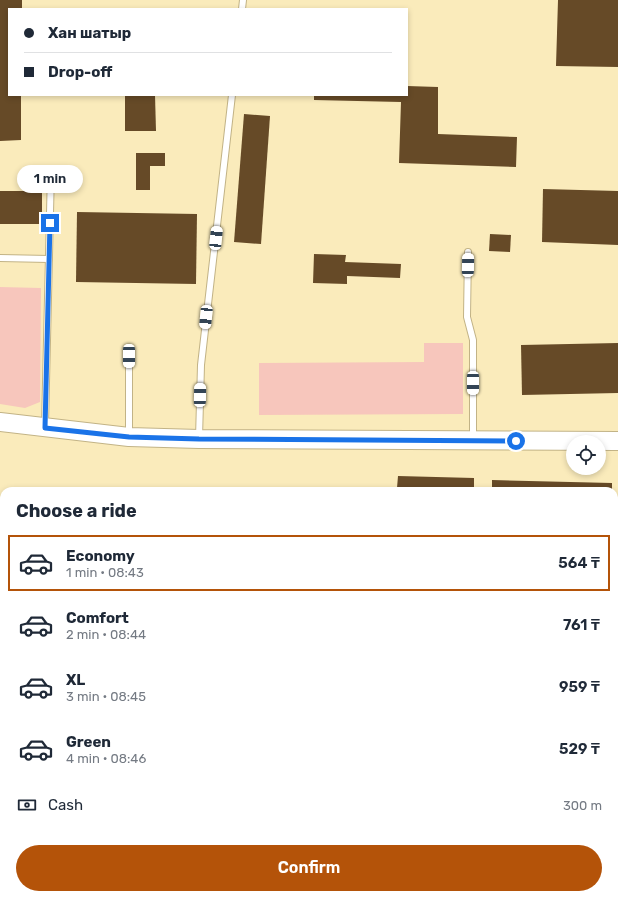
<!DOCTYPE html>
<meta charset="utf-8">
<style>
:root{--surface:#fff;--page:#f6f6f7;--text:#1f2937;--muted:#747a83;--line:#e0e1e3;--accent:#b45309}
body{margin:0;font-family:Rubik,sans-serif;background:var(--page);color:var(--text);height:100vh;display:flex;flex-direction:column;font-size:15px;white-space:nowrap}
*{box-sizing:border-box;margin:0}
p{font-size:13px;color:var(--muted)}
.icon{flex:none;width:22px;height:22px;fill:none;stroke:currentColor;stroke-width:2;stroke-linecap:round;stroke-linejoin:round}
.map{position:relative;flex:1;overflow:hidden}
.details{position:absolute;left:0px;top:487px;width:618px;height:412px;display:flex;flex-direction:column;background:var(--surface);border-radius:12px 12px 0 0;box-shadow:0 2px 6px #0003}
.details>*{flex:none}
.banner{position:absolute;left:8px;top:8px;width:400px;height:88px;border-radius:0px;box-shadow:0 2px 6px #0003;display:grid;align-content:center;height:88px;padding:0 16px;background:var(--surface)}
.fabs{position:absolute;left:566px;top:435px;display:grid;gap:8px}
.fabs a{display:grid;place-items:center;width:40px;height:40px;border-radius:50%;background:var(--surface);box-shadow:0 2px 6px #0003;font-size:20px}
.end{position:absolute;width:18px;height:18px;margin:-9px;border:5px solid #1a73e8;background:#fff;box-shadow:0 0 0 2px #fff}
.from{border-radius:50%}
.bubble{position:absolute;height:28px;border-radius:14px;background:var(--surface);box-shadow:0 2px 6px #0003;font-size:13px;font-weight:600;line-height:28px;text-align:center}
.car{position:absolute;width:12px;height:24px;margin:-12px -6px;border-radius:5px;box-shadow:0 0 3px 1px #0007;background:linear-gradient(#fff 24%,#345 0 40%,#fff 0 76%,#345 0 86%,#fff 0)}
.banner b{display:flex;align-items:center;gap:14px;height:38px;font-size:15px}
.banner b+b{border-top:1px solid var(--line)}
.banner i{width:10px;height:10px;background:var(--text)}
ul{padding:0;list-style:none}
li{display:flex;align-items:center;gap:12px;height:56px;margin:0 8px 6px;padding:0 8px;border:2px solid transparent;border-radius:0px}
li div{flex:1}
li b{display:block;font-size:15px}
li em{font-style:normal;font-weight:600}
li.current{border-color:var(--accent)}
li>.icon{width:36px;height:36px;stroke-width:1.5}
h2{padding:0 16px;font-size:18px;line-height:48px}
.pay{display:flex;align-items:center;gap:10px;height:44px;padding:0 16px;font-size:15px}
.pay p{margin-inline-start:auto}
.button{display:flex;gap:8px;margin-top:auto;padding:8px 16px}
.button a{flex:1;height:46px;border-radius:24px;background:var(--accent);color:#fff;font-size:16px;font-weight:600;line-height:46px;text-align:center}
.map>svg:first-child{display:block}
.green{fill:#f7c6bc}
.building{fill:#664a27}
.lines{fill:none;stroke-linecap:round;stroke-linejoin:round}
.lane-casing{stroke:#c2b386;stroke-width:8}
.street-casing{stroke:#c2b386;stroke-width:15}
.secondary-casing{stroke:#c2b386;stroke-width:20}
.lane{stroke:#fff;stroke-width:6}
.street{stroke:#fff;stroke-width:13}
.secondary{stroke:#fff;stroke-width:18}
.route{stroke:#1a73e8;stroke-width:5}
</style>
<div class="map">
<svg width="618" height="899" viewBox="0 0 618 899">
<rect width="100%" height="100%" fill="#faebbb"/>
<!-- green -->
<g class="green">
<path d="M 0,287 L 41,288 L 40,402 L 25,408 L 0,404 Z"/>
<path d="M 424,343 L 463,343 L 463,414 L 259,415 L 259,363 L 424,362 Z"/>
</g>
<!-- building -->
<g class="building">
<path d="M 0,0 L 22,0 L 22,9 L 9,9 L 9,95 L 21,95 L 21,140 L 0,141 Z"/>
<path d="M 558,0 L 618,0 L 618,67 L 556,66 Z"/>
<path d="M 407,86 L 438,87 L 438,134 L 517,137 L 516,167 L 399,163 L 401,102 L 314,100 L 314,95 L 407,95 Z"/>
<path d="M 125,95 L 155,95 L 156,131 L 125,131 Z"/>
<path d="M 244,114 L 270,116 L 261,244 L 234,242 Z"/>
<path d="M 136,153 L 165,153 L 165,166 L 150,166 L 150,190 L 136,190 Z"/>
<path d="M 543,189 L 618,191 L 618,245 L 542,242 Z"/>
<rect x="0" y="191" width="42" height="33"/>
<path d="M 77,212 L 197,214 L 196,284 L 76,282 Z"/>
<path d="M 490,234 L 511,235 L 510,252 L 489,251 Z"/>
<path d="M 314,254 L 346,255 L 345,262 L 401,264 L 400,278 L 347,276 L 347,284 L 313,283 Z"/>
<path d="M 618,343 L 618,393 L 522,395 L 521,345 Z"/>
<path d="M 398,476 L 474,478 L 474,491 L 389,491 L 389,487 L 397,488 Z"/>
<path d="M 492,480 L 612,483 L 612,491 L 492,491 Z"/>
<rect x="0" y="578" width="4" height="27"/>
<rect x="614" y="591" width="4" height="21"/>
<rect x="614" y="636" width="4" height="20"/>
<rect x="614" y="685" width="4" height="27"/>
<path d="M 0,718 L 4,718 L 3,745 L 0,745 Z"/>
<rect x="614" y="728" width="4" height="27"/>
<rect x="614" y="862" width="4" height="27"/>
<path d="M 16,895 L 57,895 L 56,899 L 16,899 Z"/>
<rect x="87" y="895" width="40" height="4"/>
<rect x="158" y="895" width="40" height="4"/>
<rect x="221" y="895" width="40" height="4"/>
<rect x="286" y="895" width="41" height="4"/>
<rect x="351" y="895" width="40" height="4"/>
</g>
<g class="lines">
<!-- lane casing -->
<g class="lane-casing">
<g id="lane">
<path d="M 242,9 L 243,0"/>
<path d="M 468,252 L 467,317 L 473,340 L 473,439"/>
<path d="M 0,258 L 49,259"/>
<path d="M 129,356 L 129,434"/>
<path d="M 45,425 L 51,171"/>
<path d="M 199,438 L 201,365 L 232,95"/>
<path d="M 0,854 L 4,854"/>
<path d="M 415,899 L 415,895"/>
</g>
</g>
<!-- street casing -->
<g class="street-casing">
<g id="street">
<path d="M 0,554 L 4,554"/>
<path d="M 614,562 L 618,562"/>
<path d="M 0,766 L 4,766"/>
<path d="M 614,770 L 618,770"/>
</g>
</g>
<!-- secondary casing -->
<g class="secondary-casing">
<path id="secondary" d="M 0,422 L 129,437 L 199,439 L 618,441"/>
</g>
<!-- lane -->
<use href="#lane" class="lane"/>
<!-- street -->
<use href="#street" class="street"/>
<!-- secondary -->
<use href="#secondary" class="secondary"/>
</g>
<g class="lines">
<!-- route -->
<path class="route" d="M 50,223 L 45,428 L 129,437 L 199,439 L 516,441"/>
</g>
</svg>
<div class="fabs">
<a><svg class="icon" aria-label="locate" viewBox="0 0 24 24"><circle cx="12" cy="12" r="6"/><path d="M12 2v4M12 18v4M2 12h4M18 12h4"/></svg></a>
</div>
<i class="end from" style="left:516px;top:441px"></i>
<i class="end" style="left:50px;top:223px"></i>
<div class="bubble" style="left:17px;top:165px;width:66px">1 min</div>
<i class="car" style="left:216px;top:238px;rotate:6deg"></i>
<i class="car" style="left:468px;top:265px;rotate:1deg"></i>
<i class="car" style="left:206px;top:317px;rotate:186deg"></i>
<i class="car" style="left:129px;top:356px;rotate:180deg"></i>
<i class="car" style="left:473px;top:383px;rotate:180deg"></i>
<i class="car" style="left:200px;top:395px;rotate:1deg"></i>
<div class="banner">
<b><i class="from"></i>Хан шатыр</b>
<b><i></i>Drop-off</b>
</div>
<section class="details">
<h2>Choose a ride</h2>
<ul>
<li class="current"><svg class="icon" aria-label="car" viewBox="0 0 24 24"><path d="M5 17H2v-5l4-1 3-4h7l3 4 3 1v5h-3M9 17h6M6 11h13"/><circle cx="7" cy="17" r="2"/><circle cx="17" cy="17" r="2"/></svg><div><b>Economy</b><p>1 min · 08:43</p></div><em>564 ₸</em></li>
<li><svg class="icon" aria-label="car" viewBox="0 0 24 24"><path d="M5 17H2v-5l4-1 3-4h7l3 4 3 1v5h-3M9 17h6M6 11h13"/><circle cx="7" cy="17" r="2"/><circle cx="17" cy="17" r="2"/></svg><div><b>Comfort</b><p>2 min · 08:44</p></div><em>761 ₸</em></li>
<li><svg class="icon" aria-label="car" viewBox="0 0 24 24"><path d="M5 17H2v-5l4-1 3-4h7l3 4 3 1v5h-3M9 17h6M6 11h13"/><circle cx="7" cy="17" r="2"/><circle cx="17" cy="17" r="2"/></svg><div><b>XL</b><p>3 min · 08:45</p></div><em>959 ₸</em></li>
<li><svg class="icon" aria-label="car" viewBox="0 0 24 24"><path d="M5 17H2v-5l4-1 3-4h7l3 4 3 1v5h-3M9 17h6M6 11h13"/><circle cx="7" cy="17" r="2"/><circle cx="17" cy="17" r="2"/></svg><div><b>Green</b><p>4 min · 08:46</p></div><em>529 ₸</em></li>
</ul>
<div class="pay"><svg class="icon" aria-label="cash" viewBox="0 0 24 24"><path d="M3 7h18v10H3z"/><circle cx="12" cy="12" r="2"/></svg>Cash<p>300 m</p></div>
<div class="button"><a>Confirm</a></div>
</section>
</div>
